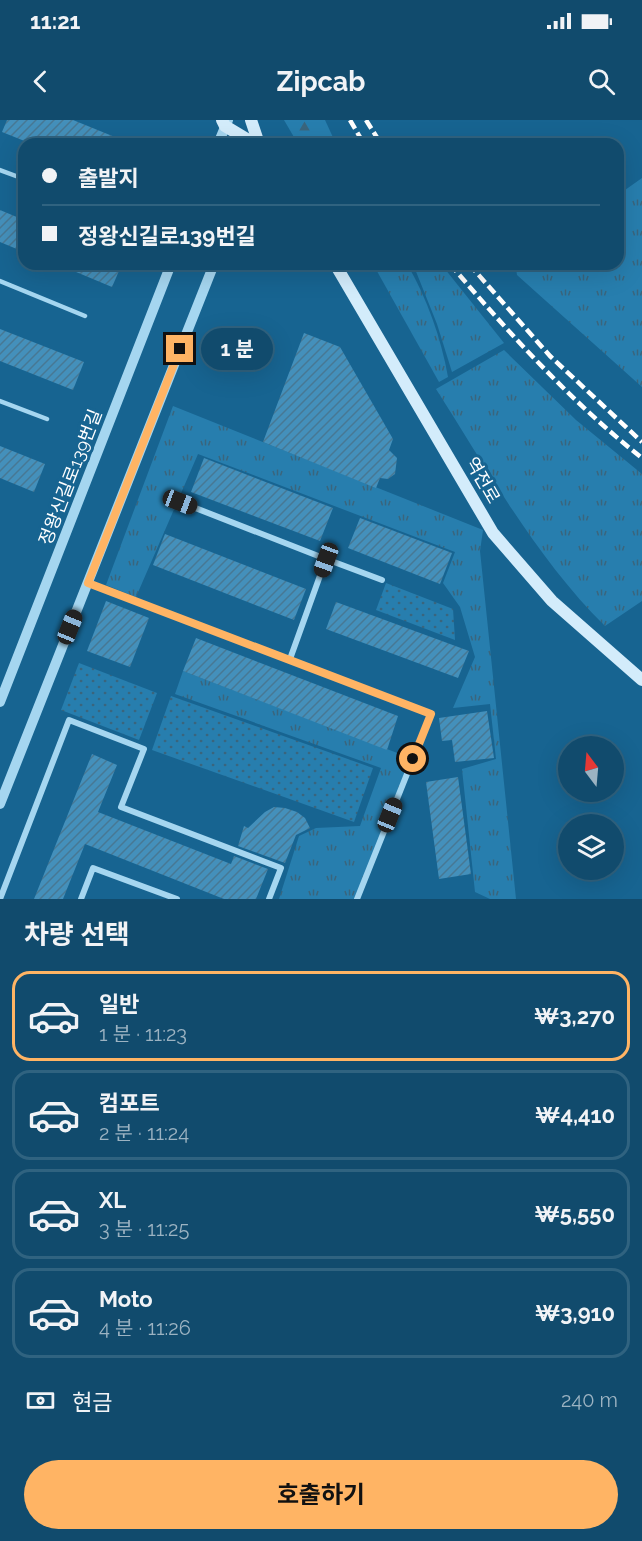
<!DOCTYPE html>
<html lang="ko">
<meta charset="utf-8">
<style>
:root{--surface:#114b6d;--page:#1e5575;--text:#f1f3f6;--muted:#9cb3c2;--line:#306380;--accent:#ffb464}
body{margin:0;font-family:Raleway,"Noto Sans KR",sans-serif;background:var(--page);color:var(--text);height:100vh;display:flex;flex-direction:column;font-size:22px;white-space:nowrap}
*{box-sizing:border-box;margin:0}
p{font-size:20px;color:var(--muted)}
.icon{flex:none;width:33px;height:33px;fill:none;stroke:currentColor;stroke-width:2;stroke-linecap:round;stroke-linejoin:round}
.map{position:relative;height:779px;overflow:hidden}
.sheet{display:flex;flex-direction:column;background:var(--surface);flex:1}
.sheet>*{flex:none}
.hud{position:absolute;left:18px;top:18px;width:606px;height:132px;border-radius:18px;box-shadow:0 6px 24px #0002,0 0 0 2px var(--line);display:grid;align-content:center;height:132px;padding:0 24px;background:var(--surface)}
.needle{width:39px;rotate:344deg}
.controls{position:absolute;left:558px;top:616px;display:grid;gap:12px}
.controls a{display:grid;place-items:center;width:66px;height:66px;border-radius:50%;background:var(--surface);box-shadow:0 6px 24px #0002,0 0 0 2px var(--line);font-size:30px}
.end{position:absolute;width:27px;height:27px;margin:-14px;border:8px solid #ffb464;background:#111;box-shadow:0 0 0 3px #111}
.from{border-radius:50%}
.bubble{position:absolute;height:42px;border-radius:21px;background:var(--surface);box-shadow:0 6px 24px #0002,0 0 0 2px var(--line);font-size:20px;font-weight:700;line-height:42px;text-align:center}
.car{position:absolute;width:18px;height:36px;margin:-18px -9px;border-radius:8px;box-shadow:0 0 4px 2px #0007;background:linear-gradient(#222 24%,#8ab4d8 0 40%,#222 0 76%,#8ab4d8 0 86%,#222 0)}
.hud b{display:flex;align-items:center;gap:21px;height:57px;font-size:22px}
.hud b+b{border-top:2px solid var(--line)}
.hud i{width:15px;height:15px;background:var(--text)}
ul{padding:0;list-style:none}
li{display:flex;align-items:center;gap:18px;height:90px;margin:0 12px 9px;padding:0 12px;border:3px solid var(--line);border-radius:18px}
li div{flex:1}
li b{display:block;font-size:22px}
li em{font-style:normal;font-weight:700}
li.selected{border-color:var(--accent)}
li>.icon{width:54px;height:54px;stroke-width:1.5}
h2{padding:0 24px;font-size:27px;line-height:72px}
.pay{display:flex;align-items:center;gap:15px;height:66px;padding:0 24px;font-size:22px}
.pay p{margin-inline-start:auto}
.action{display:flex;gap:12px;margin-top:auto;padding:12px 24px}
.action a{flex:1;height:69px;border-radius:36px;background:var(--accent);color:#111;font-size:24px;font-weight:700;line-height:69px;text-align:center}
.status{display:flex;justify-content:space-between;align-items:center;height:42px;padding:0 30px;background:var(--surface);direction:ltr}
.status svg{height:16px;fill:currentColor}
header{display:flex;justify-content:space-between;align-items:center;height:78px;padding:0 24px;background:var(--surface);font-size:27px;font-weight:700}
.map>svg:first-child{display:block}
.grass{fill:url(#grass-tufts)}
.forest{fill:url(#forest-firs)}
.park{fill:url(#park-dots)}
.building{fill:url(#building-hatch)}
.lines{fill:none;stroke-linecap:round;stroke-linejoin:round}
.service{stroke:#a5d6f0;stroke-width:4.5}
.minor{stroke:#a5d6f0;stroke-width:6}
.tertiary{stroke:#a5d6f0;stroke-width:10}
.secondary{stroke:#d3ecfb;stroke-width:12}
.rail{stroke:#fff;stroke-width:4.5;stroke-dasharray:10 4.5;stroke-linecap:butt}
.route{stroke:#ffb464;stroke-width:8}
.labels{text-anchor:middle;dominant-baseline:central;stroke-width:6;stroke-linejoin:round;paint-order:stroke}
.street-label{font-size:18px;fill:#fff;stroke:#176491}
</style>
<div class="status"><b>11:21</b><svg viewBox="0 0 49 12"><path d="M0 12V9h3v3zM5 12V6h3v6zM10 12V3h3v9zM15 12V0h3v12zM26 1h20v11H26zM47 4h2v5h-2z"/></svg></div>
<header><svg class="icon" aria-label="back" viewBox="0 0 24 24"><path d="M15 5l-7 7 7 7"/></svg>Zipcab<svg class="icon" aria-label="search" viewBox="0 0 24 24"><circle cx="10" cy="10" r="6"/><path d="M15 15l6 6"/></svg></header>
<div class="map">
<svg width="642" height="779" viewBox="0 0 642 779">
<defs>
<pattern id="grass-tufts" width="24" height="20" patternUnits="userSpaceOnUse" patternTransform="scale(1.5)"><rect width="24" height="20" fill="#277eae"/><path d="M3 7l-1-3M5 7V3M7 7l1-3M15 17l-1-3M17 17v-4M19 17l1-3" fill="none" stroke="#3a657d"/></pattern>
<pattern id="forest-firs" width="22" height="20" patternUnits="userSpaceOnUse" patternTransform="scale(1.5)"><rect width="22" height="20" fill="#277eae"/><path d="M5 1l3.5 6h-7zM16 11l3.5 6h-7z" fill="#3a657d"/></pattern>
<pattern id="park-dots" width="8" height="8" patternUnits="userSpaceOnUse" patternTransform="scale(1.5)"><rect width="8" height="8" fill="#277eae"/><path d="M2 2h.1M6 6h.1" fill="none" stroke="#3a657d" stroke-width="1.8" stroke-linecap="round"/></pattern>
<pattern id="building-hatch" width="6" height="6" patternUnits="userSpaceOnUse" patternTransform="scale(1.5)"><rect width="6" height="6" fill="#4490bb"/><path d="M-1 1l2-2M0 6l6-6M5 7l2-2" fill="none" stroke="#477894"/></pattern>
</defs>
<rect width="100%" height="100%" fill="#176491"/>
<!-- grass -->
<g class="grass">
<path d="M 642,58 L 642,267 L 517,155 L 516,148 L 521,144 L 618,144 L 618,75 Z"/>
<path d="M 373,144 L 407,144 C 427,178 441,218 448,257 L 439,262 Z"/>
<path d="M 413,144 L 441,144 L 504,223 L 452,252 L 437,204 Z"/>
<path d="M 504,230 L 576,300 L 642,354 L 642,481 L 605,506 C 537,439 487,349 436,269 Z"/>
<path d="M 173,286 L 483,410 L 480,431 L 516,779 L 490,779 L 475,772 L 462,649 L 496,639 L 490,584 L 453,588 L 475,537 L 460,487 L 443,463 L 455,432 L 198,334 L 136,477 L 106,465 Z"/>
<path d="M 183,551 L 413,639 L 357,779 L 279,779 L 299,716 L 316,708 L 360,706 L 381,648 L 175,574 Z"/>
</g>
<!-- forest -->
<path class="forest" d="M 284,0 L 325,0 L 336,24 L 298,24 Z"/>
<!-- park -->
<g class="park">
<path d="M 386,463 L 453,489 L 455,520 L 376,490 Z"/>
<path d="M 79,543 L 157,573 L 139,620 L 61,590 Z"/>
<path d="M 171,576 L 373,648 L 354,702 L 152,630 Z"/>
</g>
<!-- building -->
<g class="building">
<path d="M 7,0 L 73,0 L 132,24 L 32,24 L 2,12 Z"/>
<path d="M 0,90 L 24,100 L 24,132 L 0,122 Z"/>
<path d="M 57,144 L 122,144 L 112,167 Z"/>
<path d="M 0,209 L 84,242 L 73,270 L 0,241 Z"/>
<path d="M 304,213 L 340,227 L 393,319 L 389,330 L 397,338 L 395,354 L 388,359 L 380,358 L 376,368 L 263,322 Z"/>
<path d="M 0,326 L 45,344 L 34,372 L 0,358 Z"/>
<path d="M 204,338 L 333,388 L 320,421 L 191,372 Z"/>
<path d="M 360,398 L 452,433 L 440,464 L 348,428 Z"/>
<path d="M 165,414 L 306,469 L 294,500 L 153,445 Z"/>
<path d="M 106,481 L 149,498 L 130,547 L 87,531 Z"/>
<path d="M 336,482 L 469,531 L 458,558 L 326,509 Z"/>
<path d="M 196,518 L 398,596 L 387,630 L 183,551 Z"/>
<path d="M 487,591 L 494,638 L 455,642 L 452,620 L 442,621 L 439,598 Z"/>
<path d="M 92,634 L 117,645 L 98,692 L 231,744 L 234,736 L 268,749 L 256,779 L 224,779 L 85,724 L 63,779 L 34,779 Z"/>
<path d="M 458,657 L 471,754 L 439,759 L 426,662 Z"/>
<path d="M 274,687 L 285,688 L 297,692 L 305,698 L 310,708 L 296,715 L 285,743 L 238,726 L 244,706 L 248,708 L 265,692 Z"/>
</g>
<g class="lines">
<!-- service -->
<g class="service">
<path d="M 0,50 L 24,59"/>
<path d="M 0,161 L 85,196"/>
<path d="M 0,281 L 47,299"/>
</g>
<!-- minor -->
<g class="minor">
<path d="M 180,382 L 326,439 L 290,539"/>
<path d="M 326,439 L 382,460"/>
<path d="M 88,463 L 431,594 L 357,779"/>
<path d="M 0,779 L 69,600 L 144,629 L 121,687 L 281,748 L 269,779"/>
<path d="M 81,779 L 93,748 L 177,779"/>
</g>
<!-- tertiary -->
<g class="tertiary">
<path d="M 218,24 L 228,0"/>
<path d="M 0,582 L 171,144"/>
<path d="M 0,684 L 214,144"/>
</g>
<!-- secondary -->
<g class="secondary">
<path d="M 222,0 L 225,6 L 255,24"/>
<path d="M 251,0 L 259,24"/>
<path d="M 335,144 L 493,413 L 552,481 L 642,560"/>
</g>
<!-- rail -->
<g class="rail">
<path d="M 350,0 L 364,24"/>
<path d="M 366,0 L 381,24"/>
<path d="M 450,144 C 509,213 571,282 642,338"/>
<path d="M 469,144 L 550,236 L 642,322"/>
</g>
</g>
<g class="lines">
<!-- route -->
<path class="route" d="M 180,229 L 88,463 L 431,594 L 413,639"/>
</g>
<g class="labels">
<!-- street labels -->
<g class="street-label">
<text transform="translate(70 357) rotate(-69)">정왕신길로139번길</text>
<text transform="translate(483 360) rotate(60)">역전로</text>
</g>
</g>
</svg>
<div class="controls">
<a><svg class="needle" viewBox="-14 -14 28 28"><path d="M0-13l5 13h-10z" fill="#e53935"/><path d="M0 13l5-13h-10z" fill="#9cb3c2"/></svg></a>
<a><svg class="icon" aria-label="layers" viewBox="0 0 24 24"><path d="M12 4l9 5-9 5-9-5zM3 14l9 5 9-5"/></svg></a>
</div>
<i class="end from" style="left:413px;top:639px"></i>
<i class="end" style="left:180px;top:229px"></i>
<div class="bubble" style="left:201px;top:208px;width:72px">1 분</div>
<i class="car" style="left:180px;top:382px;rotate:111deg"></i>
<i class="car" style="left:326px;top:440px;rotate:200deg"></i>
<i class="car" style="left:70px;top:507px;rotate:22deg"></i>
<i class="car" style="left:390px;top:695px;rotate:22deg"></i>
<div class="hud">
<b><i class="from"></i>출발지</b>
<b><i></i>정왕신길로139번길</b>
</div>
</div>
<section class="sheet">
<h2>차량 선택</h2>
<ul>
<li class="selected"><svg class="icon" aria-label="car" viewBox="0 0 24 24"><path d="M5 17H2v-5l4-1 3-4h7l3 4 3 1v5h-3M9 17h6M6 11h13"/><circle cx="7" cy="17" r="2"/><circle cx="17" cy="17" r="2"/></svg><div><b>일반</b><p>1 분 · 11:23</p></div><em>₩3,270</em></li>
<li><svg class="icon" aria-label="car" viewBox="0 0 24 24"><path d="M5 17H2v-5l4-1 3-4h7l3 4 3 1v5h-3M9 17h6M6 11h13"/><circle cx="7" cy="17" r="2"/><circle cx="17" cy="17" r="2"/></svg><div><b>컴포트</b><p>2 분 · 11:24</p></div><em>₩4,410</em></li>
<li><svg class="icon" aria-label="car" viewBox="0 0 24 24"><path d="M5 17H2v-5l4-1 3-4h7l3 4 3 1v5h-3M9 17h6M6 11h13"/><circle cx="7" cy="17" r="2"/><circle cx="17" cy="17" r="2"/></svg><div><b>XL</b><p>3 분 · 11:25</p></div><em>₩5,550</em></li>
<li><svg class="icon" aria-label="car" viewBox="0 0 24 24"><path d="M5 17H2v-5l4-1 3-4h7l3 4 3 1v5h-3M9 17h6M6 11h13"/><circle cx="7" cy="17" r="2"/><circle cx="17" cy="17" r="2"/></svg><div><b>Moto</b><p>4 분 · 11:26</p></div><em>₩3,910</em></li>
</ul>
<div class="pay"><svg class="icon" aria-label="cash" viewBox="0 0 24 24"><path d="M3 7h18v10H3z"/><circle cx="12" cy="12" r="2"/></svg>현금<p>240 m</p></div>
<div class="action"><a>호출하기</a></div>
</section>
